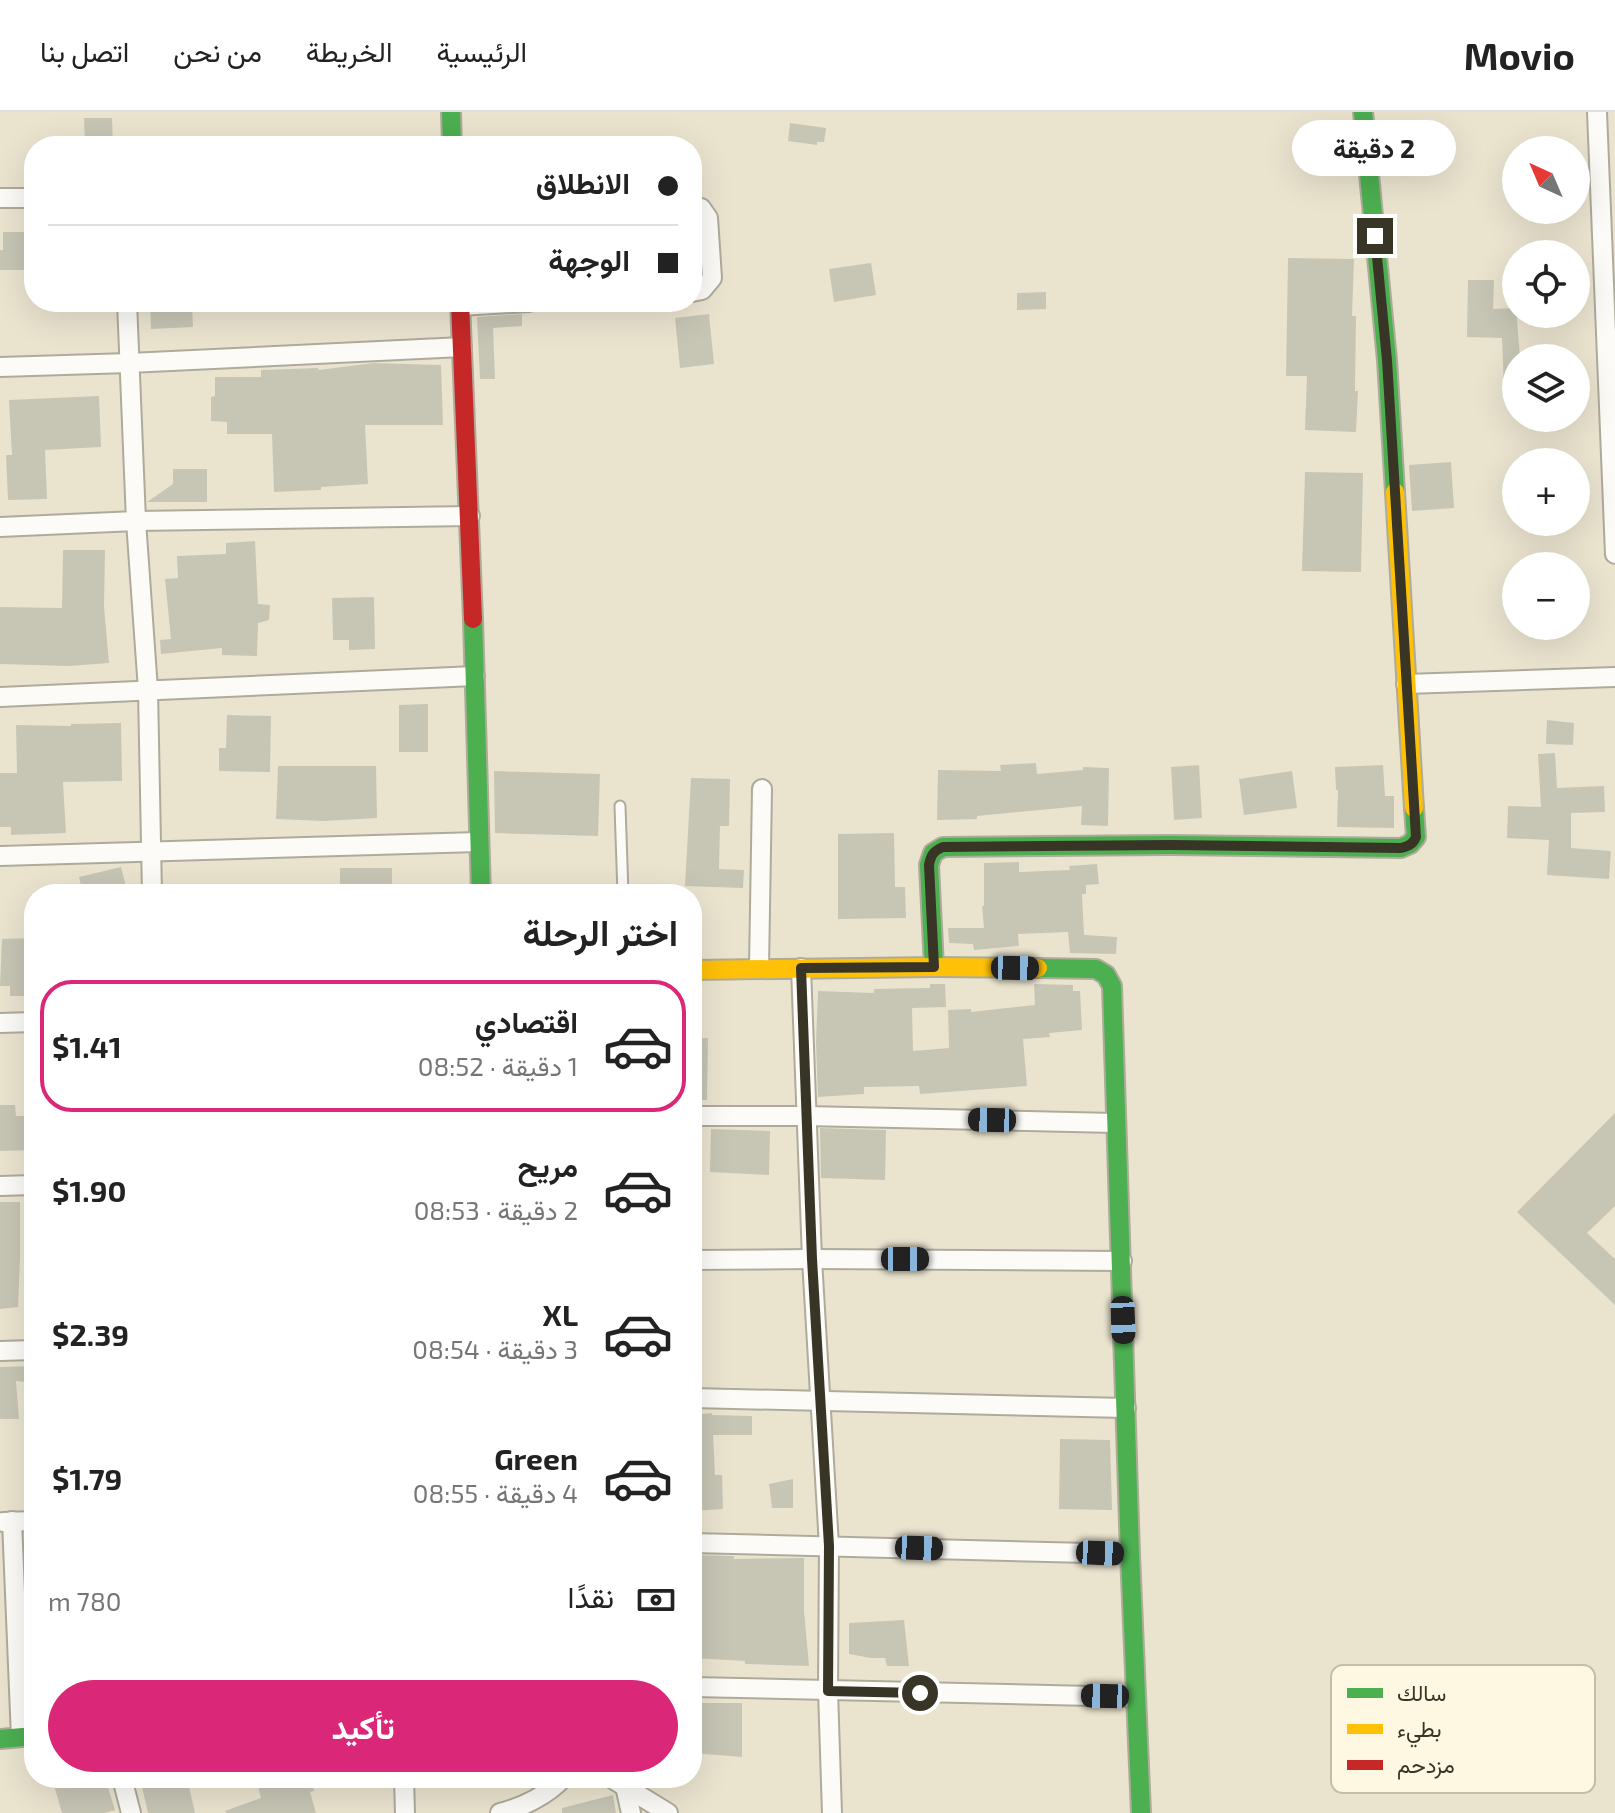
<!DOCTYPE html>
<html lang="ar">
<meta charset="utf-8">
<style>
:root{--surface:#fff;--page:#f2f2f2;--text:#222;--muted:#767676;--line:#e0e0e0;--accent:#db2777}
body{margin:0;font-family:"Exo 2",Vazirmatn,sans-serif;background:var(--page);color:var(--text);direction:rtl;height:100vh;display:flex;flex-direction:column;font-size:30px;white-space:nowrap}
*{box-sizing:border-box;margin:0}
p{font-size:26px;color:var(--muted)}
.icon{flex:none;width:44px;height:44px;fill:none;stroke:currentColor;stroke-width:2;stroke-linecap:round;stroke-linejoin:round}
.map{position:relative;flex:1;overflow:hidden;direction:ltr}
.details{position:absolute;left:24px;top:772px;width:678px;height:904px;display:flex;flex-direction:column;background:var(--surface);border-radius:32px;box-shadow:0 8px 32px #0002;direction:rtl}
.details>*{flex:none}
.top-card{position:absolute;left:24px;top:24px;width:678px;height:176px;border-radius:32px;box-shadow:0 8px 32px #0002;direction:rtl;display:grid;align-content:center;height:176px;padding:0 24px;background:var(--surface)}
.needle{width:52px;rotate:316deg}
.controls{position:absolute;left:1502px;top:24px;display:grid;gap:16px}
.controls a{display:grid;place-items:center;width:88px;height:88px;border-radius:50%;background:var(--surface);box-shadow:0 8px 32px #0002;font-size:40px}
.end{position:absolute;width:36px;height:36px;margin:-18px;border:10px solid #393526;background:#fff;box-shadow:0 0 0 4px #fff}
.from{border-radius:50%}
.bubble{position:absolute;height:56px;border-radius:28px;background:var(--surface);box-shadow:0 8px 32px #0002;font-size:26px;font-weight:700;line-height:56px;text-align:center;direction:rtl}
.car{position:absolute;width:24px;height:48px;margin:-24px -12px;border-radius:10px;box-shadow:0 0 6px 2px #0007;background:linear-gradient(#222 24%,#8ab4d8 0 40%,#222 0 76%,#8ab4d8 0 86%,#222 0)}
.top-card b{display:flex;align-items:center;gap:28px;height:76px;font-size:30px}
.top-card b+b{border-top:2px solid var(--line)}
.top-card i{width:20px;height:20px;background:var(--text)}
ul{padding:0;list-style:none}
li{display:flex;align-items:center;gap:24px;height:132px;margin:0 16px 12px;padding:0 8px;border:4px solid transparent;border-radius:32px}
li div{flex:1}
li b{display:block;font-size:30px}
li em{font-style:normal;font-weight:700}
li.active{border-color:var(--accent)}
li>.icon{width:72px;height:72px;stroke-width:1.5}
h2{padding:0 24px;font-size:36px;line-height:96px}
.pay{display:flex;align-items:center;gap:20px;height:88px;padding:0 24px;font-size:30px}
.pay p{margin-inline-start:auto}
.button{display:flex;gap:16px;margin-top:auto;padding:16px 24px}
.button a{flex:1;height:92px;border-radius:48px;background:var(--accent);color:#fff;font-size:32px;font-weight:700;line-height:92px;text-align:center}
header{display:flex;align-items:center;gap:48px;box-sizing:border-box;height:112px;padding:0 40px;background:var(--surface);border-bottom:2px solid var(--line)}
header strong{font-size:38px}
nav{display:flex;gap:44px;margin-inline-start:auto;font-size:28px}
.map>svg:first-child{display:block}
.building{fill:#c7c6b5}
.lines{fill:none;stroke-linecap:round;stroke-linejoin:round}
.lane-casing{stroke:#afab9b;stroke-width:13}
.street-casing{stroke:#afab9b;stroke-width:22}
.fast-casing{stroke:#afab9b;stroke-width:22}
.slow-casing{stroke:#afab9b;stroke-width:22}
.jam-casing{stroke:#afab9b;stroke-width:22}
.lane{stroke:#fcfbf8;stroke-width:9}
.street{stroke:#fcfbf8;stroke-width:18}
.fast{stroke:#4caf50;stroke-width:18}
.slow{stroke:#ffc107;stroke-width:18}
.jam{stroke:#c62828;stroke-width:18}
.route{stroke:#393526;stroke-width:10}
.key{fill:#fef7e1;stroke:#c3bda9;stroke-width:2}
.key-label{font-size:22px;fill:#393526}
</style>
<header>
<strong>Movio</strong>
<nav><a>الرئيسية</a><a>الخريطة</a><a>من نحن</a><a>اتصل بنا</a></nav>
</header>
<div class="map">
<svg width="1615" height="1701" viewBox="0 0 1615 1701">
<rect width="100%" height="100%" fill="#eae4cf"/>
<!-- building -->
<g class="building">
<path d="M 84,6 L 112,6 L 113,34 L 85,34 Z"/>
<path d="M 790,11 L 826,16 L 824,30 L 817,30 L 817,33 L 788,29 Z"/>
<path d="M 3,120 L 34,120 L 34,158 L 0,158 L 0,138 L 3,138 Z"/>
<path d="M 1288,146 L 1354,147 L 1352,204 L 1356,204 L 1355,279 L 1358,279 L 1356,320 L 1305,318 L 1307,264 L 1286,264 Z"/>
<path d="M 871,151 L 876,183 L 834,190 L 829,157 Z"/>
<path d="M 1468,168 L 1494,168 L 1493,197 L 1516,196 L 1520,246 L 1516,246 L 1516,275 L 1504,275 L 1502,226 L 1467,225 Z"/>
<path d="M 1046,180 L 1046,197 L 1017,198 L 1017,181 Z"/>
<path d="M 150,190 L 192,190 L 193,215 L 151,217 Z"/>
<path d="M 522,202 L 522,214 L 493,216 L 495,267 L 480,267 L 477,205 Z"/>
<path d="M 709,202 L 714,252 L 680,256 L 675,206 Z"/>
<path d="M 374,251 L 441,253 L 443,313 L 365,313 L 368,372 L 321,375 L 321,378 L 274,380 L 272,322 L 227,322 L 227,310 L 211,309 L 211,285 L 215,284 L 215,265 L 261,265 L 261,258 L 318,256 L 319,258 Z"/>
<path d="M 99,284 L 101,335 L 45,338 L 47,387 L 8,388 L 6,343 L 12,343 L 9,288 Z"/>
<path d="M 1451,350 L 1454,396 L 1412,399 L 1409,353 Z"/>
<path d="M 173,357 L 207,357 L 207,390 L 147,390 L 173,372 Z"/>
<path d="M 1305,360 L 1363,361 L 1361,460 L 1302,459 Z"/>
<path d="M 255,429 L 258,492 L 270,493 L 269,508 L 258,511 L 257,544 L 222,543 L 222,536 L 161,542 L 160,528 L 171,527 L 165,467 L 178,466 L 177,444 L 226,442 L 226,431 Z"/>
<path d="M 63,438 L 105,438 L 104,495 L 109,551 L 69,554 L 0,552 L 0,495 L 62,496 Z"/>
<path d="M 374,485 L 375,537 L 349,538 L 349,528 L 333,528 L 332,486 Z"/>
<path d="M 428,592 L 428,640 L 399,640 L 399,593 Z"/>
<path d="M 227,603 L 271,604 L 270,660 L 219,659 L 219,636 L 226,636 Z"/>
<path d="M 1547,608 L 1574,611 L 1573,633 L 1546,632 Z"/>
<path d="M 121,611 L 122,669 L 63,670 L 66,721 L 11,723 L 11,715 L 0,715 L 0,661 L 17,661 L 16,613 L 71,614 L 71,612 Z"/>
<path d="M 1555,641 L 1557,676 L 1604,674 L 1605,700 L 1571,701 L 1571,736 L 1611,739 L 1609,767 L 1547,763 L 1549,728 L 1507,726 L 1508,694 L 1541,695 L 1538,642 Z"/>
<path d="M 1036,651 L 1037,662 L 1083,658 L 1083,655 L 1109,656 L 1108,714 L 1081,713 L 1082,694 L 977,704 L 977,707 L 937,708 L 938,658 L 1001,659 L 1000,653 Z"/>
<path d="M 1199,653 L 1202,706 L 1174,708 L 1171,655 Z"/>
<path d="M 1383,653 L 1385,684 L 1394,684 L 1394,716 L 1337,715 L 1338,678 L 1336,678 L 1335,655 Z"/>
<path d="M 278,654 L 376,654 L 377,706 L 324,709 L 276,707 Z"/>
<path d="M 494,659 L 600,662 L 598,724 L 495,721 Z"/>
<path d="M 1292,659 L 1297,696 L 1244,703 L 1239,667 Z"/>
<path d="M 691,666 L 730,667 L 729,714 L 720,714 L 719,757 L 744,758 L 743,776 L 685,774 Z"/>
<path d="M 894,721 L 895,775 L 905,775 L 906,806 L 838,807 L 838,722 Z"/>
<path d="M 1019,750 L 1019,760 L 1070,758 L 1069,754 L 1097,752 L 1099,772 L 1086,773 L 1086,782 L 1082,782 L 1084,823 L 1117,825 L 1116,842 L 1070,841 L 1068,820 L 1018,822 L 1019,834 L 974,838 L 973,832 L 949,831 L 948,816 L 984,816 L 982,794 L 984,794 L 984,751 Z"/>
<path d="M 121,755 L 128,782 L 83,782 L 79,765 Z"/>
<rect x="340" y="756" width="52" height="26"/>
<path d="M 34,826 L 34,884 L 10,884 L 10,874 L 0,874 L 2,827 Z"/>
<path d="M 930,872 L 945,872 L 946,895 L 912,896 L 913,939 L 949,936 L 948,898 L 971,897 L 971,900 L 1035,893 L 1034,872 L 1073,873 L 1073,879 L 1080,879 L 1082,918 L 1049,921 L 1050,925 L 1023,927 L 1027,974 L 920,982 L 919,974 L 864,975 L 864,982 L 818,985 L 816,930 L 818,879 L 874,881 L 874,877 L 930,876 Z"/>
<path d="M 692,926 L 708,926 L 707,988 L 692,988 Z"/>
<path d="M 0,993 L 15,993 L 16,1004 L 34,1004 L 34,1038 L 0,1039 Z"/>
<path d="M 1615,1001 L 1615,1094 L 1587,1121 L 1615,1147 L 1615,1193 L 1517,1100 Z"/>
<path d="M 820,1016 L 886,1018 L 885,1068 L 821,1066 Z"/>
<path d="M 711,1017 L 770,1019 L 769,1063 L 710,1060 Z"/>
<path d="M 0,1090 L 20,1090 L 20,1145 L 18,1195 L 0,1197 Z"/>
<path d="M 34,1254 L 34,1271 L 16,1269 L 19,1307 L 0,1307 L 0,1255 Z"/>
<path d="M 712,1301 L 712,1303 L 752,1304 L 752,1323 L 713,1323 L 715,1363 L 722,1363 L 723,1397 L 692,1399 L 692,1303 Z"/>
<path d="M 1060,1327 L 1110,1328 L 1112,1398 L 1059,1397 Z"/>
<path d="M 793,1367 L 793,1396 L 772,1396 L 769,1372 Z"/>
<path d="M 692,1443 L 734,1444 L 734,1447 L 804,1446 L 804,1499 L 809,1554 L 745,1552 L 745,1549 L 692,1546 Z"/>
<path d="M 904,1508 L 909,1554 L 887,1554 L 885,1546 L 871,1546 L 849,1542 L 849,1511 Z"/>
<path d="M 692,1591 L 742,1591 L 742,1645 L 692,1641 Z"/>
<path d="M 52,1666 L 102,1666 L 104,1673 L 107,1672 L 115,1698 L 104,1701 L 62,1701 Z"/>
<path d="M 140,1666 L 187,1666 L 195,1701 L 148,1701 Z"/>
<path d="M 256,1666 L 311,1666 L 314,1679 L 310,1680 L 316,1701 L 226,1701 L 225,1699 L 261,1686 Z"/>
<path d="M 613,1683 L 616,1701 L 562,1701 L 562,1696 Z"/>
</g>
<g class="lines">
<!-- lane casing -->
<g class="lane-casing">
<path id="lane" d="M 620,694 L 623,782"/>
</g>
<!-- street casing -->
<g class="street-casing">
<g id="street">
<path d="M 1597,0 L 1615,442"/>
<path d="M 0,86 L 34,86"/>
<path d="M 692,94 L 701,96 L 708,106 L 712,166 L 702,178 L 692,180"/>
<path d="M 127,190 L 136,409 L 148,578 L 152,782"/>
<path d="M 460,194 L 529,190"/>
<path d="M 0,255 L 129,251 L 462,235"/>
<path d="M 0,415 L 136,409 L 470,404"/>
<path d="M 1406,572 L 1615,565"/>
<path d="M 0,585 L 475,564"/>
<path d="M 0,744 L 478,730"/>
<path d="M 759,856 L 762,677"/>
<path d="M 801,856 L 812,1147 L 829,1434 L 828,1579 L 832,1701"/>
<path d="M 0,911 L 34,910"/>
<path d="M 692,1004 L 806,1004 L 1115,1011"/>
<path d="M 0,1074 L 34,1073"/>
<path d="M 692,1148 L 812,1147 L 1122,1149"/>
<path d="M 0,1239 L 34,1238"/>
<path d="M 692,1286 L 1126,1296"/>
<path d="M 12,1409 L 21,1625"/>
<path d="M 3,1410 L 34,1409"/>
<path d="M 692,1431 L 1130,1442"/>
<path d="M 692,1575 L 1136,1585"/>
<path d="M 122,1666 L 131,1701"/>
<path d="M 404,1666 L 405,1701"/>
<path d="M 611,1666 L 668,1701"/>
<path d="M 625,1674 L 631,1701"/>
<path d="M 500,1701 C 523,1695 547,1683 563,1666"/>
</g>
</g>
<!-- fast casing -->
<g class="fast-casing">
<g id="fast">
<path d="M 451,0 L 452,34"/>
<path d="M 1363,0 L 1387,248 L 1395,380"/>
<path d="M 473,507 L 481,782"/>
<path d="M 934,855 L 929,753 L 933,741 L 943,735 L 1170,733 L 1401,736 L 1410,732 L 1416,725 L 1414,696"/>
<path d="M 1038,856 L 1096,857 L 1106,863 L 1112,874 L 1130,1442 L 1141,1701"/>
<path d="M 0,1627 L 34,1624"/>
</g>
</g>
<!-- slow casing -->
<g class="slow-casing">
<g id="slow">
<path d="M 1395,380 L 1414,696"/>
<path d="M 692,858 L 934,855 L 1038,856"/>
</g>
</g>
<!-- jam casing -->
<g class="jam-casing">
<path id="jam" d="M 460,190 L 473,507"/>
</g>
<!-- lane -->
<use href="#lane" class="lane"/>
<!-- street -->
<use href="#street" class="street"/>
<!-- fast -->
<use href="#fast" class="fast"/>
<!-- slow -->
<use href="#slow" class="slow"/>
<!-- jam -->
<use href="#jam" class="jam"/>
</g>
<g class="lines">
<!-- route -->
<path class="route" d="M 920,1581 L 828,1579 L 829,1434 L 812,1147 L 801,856 L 934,855 L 929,753 C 931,742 934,739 943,735 L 1170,733 L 1401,736 C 1409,734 1413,732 1416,725 L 1387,248 L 1375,124"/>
</g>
<!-- legend -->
<rect x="1331" y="1553" width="264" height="128" rx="12" class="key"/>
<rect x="1347" y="1576" width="36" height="10" fill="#4caf50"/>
<rect x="1347" y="1612" width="36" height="10" fill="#ffc107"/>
<rect x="1347" y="1648" width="36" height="10" fill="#c62828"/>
<g class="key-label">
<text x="1397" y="1589">سالك</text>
<text x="1397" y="1625">بطيء</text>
<text x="1397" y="1661">مزدحم</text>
</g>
</svg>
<div class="controls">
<a><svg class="needle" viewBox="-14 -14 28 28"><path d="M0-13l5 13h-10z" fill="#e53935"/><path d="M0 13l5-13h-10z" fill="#767676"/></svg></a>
<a><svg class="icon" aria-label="locate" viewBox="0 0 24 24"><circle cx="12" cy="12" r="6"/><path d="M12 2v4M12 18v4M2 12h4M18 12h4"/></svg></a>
<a><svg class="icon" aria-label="layers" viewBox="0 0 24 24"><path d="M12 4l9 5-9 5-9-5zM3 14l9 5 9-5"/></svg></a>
<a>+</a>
<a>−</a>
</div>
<i class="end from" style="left:920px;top:1581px"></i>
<i class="end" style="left:1375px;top:124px"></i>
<div class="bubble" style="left:1292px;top:8px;width:164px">2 دقيقة</div>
<i class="car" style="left:1015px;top:856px;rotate:91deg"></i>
<i class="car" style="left:992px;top:1008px;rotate:271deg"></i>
<i class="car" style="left:905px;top:1147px;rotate:90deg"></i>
<i class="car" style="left:1123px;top:1208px;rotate:178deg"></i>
<i class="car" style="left:919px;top:1436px;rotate:92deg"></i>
<i class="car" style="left:1100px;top:1441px;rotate:92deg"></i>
<i class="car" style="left:1105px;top:1584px;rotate:271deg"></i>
<div class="top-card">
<b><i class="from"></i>الانطلاق</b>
<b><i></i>الوجهة</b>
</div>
<section class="details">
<h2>اختر الرحلة</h2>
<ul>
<li class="active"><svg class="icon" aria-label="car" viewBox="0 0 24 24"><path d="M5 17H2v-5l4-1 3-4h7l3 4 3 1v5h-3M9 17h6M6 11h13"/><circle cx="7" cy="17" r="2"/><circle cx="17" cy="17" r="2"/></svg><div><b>اقتصادي</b><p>1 دقيقة · 08:52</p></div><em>$1.41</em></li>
<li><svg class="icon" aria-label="car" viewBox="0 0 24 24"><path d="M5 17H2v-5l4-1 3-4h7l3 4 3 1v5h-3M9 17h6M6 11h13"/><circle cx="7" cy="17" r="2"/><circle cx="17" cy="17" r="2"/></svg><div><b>مريح</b><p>2 دقيقة · 08:53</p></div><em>$1.90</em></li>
<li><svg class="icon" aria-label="car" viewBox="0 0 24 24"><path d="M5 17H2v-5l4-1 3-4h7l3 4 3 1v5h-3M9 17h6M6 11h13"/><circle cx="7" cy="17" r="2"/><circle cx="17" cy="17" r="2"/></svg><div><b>XL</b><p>3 دقيقة · 08:54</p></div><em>$2.39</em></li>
<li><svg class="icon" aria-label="car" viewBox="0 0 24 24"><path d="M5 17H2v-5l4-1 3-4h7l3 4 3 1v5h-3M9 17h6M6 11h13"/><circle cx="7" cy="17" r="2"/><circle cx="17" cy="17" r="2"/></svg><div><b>Green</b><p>4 دقيقة · 08:55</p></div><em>$1.79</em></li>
</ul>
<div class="pay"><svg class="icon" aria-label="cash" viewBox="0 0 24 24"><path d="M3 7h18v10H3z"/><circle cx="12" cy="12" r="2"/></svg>نقدًا<p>780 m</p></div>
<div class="button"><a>تأكيد</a></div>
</section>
</div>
